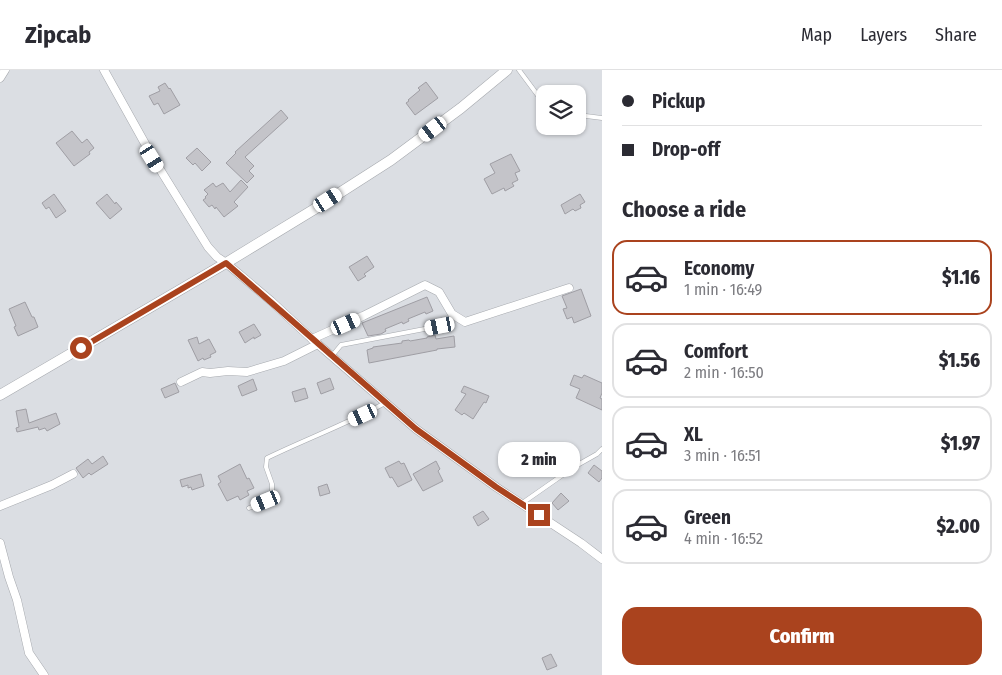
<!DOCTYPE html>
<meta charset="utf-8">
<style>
:root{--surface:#fff;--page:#f7f7f7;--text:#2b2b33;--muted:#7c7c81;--line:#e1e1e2;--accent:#aa431e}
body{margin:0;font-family:"Fira Sans Condensed",sans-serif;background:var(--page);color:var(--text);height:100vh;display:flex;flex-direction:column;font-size:19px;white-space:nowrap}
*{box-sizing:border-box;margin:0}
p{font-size:16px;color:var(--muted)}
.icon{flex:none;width:28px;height:28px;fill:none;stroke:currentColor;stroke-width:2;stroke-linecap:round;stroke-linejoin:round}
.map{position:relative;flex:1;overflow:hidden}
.details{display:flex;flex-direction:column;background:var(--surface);width:400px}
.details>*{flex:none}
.top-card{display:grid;align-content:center;height:110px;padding:0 20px;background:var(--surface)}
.controls{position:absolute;left:536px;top:15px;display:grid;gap:10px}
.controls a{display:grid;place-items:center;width:50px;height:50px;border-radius:10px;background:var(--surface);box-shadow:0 1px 4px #0004;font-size:25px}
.end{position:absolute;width:22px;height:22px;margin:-11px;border:6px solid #aa431e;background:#fff;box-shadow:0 0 0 2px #fff}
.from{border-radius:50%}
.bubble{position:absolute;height:35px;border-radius:15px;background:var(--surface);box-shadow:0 1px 4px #0004;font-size:16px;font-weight:800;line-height:35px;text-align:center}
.car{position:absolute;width:15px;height:30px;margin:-15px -8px;border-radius:6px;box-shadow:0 0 4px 1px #0007;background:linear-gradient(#fff 24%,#345 0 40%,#fff 0 76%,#345 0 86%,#fff 0)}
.top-card b{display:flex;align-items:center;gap:18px;height:48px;font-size:19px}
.top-card b+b{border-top:1px solid var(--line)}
.top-card i{width:12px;height:12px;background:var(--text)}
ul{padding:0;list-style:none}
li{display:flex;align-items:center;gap:15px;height:75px;margin:0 10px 8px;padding:0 10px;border:2px solid var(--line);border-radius:15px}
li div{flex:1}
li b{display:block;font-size:19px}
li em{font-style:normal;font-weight:800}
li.on{border-color:var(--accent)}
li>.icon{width:45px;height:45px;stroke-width:1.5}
h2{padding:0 20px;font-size:22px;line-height:60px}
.button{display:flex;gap:10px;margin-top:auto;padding:10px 20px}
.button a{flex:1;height:58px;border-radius:15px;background:var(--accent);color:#fff;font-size:20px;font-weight:800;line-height:58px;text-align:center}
header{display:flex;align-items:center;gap:30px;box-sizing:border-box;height:70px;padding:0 25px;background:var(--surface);border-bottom:1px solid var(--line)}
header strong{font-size:24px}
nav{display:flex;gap:28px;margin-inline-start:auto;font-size:18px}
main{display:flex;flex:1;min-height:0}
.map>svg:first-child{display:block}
.building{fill:#c4c4c9;stroke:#9f9ea4}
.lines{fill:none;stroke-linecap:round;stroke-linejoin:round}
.service-casing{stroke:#a6a9ae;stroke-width:5}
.minor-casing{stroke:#a6a9ae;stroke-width:9}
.tertiary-casing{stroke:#a6a9ae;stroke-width:11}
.service{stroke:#fff;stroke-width:4}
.minor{stroke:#fff;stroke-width:8}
.tertiary{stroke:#fff;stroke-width:10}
.route{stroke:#aa431e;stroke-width:6}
</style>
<header>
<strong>Zipcab</strong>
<nav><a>Map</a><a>Layers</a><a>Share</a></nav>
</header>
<main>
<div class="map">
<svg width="602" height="605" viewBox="0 0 602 605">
<rect width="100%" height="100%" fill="#dbdee3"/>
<!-- building -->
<g class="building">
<path d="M 426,12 L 438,28 L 415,45 L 406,33 L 409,31 L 408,30 L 420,20 L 418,18 Z"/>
<path d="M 165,13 L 169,19 L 170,18 L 180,35 L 164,44 L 158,33 L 154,35 L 149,26 L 160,21 L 158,17 Z"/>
<path d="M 281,40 L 288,48 L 245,87 L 254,96 L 249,101 L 254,106 L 247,113 L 226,93 L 236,83 L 235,82 Z"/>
<path d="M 72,61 L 82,73 L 87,69 L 94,78 L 89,82 L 90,84 L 74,96 L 56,73 Z"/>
<path d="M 197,78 L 211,92 L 202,101 L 195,93 L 193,95 L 186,88 Z"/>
<path d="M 511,84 L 520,101 L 515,103 L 518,110 L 512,113 L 514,116 L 505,121 L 504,118 L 492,124 L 484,109 L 495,103 L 490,94 Z"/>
<path d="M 241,110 L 248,117 L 234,132 L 238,136 L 224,147 L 216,137 L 215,139 L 212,135 L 209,137 L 203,130 L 206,128 L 205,127 L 208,124 L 204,120 L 213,113 L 216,117 L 223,113 L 230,122 Z"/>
<path d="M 54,124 L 66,141 L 56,148 L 49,137 L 46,139 L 42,133 Z"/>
<path d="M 107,124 L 115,134 L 116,132 L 122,139 L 110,149 L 96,133 Z"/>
<path d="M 580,124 L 585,132 L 580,135 L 581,138 L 575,141 L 573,139 L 565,144 L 561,135 Z"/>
<path d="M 367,186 L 374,197 L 364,204 L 366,206 L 358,211 L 349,197 Z"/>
<path d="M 581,219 L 591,246 L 574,253 L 572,247 L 567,249 L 563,239 L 567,238 L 562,226 Z"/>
<path d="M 427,227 L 433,241 L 426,244 L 425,242 L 408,249 L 409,251 L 403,254 L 402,252 L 385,259 L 386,261 L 381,264 L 368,266 L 362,253 Z"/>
<path d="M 25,232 L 32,247 L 34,247 L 38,257 L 18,266 L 14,257 L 16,256 L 9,239 Z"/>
<path d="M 254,254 L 261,265 L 254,269 L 254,267 L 245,273 L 239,262 Z"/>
<path d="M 435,265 L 436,269 L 454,266 L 455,277 L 437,279 L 437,280 L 369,293 L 367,280 L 373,278 L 373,277 L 402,273 L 402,271 L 409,270 L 410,271 L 427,268 L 427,267 Z"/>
<path d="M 197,267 L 199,274 L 209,269 L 216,282 L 210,285 L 211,287 L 204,290 L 203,288 L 198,291 L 188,270 Z"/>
<path d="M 574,305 L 582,308 L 584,305 L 602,313 L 602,323 L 600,328 L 602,329 L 602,340 L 576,328 L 580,319 L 570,315 Z"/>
<path d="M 330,308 L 334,319 L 321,324 L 317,313 Z"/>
<path d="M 253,309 L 257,320 L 242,326 L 238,316 Z"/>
<path d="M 175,313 L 179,322 L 165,328 L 161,319 Z"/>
<path d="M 464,316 L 489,326 L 486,333 L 484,332 L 473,349 L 464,343 L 462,345 L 455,340 L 466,324 L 461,322 Z"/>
<path d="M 305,318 L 308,328 L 295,332 L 292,322 Z"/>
<path d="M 26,339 L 29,353 L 56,343 L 60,354 L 47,361 L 45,358 L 39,360 L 38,357 L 17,362 L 16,358 L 19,357 L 16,341 Z"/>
<path d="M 103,386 L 108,394 L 91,405 L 89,403 L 83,408 L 76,398 L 88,389 L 92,394 Z"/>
<path d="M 399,391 L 401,394 L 404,393 L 412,410 L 398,417 L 392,407 L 390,408 L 385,398 Z"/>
<path d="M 436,391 L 440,399 L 438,401 L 443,411 L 423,421 L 413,404 Z"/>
<path d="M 240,394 L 247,409 L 249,408 L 254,418 L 247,421 L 249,425 L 240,430 L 238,426 L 227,431 L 218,414 L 221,412 L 218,406 Z"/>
<path d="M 594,395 L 602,401 L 602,408 L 599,412 L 588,403 Z"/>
<path d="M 201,404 L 204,416 L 192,420 L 191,417 L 188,418 L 188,415 L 182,417 L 180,410 Z"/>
<path d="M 327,414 L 330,423 L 320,426 L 318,417 Z"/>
<path d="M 561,423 L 569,431 L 558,440 L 552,433 Z"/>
<path d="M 483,441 L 489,449 L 478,456 L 473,447 Z"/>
<path d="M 551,584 L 557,596 L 547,600 L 542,588 Z"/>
</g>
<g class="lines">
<!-- service casing -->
<g class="service-casing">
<g id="service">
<path d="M 519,0 L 545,35"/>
<path d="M 578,45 L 602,48"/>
<path d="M 332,286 L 341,275 L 440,256"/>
<path d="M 521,434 L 574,397 L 597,384 L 602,379"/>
<path d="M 249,438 L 266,431 L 272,424 L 272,414 L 266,397 L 267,388 C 306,369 347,354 385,333"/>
</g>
</g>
<!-- minor casing -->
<g class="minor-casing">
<g id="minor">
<path d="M 104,0 L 153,88 L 208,177 L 217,187 L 226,193 L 271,231 L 312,269 L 416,359 L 496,417 L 581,473 L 602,489"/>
<path d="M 0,8 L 5,0"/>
<path d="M 312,269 L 363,246 L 425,215 L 439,222 L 452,244 L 465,252 L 569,218"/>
<path d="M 181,312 L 202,302 L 210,303 L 228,301 L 247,302 L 284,291 L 318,274"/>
<path d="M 0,436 L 52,415 L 73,404"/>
<path d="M 0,473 L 9,507 L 17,530 L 29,583 L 44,605"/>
</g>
</g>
<!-- tertiary casing -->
<g class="tertiary-casing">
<path id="tertiary" d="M 0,325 L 226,193 L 313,140 L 391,90 L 461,38 L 507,0"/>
</g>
<!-- service -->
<use href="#service" class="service"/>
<!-- minor -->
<use href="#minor" class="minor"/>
<!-- tertiary -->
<use href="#tertiary" class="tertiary"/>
</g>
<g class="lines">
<!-- route -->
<path class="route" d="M 81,278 L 226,193 L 416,359 L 496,417 L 539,445"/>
</g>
</svg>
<div class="controls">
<a><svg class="icon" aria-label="layers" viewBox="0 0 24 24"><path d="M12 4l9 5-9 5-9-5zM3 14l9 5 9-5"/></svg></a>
</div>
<i class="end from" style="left:81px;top:278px"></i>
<i class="end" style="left:539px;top:445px"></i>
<div class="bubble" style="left:498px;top:372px;width:82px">2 min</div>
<i class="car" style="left:433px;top:59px;rotate:233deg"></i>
<i class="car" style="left:152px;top:88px;rotate:148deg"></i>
<i class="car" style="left:328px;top:130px;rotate:57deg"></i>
<i class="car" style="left:346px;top:254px;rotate:66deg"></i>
<i class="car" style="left:440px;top:256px;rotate:259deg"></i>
<i class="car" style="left:363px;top:345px;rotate:245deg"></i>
<i class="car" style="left:266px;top:431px;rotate:248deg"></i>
</div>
<section class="details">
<div class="top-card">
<b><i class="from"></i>Pickup</b>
<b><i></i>Drop-off</b>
</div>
<h2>Choose a ride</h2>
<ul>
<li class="on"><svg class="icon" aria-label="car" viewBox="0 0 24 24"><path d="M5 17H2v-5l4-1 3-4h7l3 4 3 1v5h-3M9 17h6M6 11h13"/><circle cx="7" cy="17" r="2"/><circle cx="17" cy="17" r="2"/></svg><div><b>Economy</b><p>1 min · 16:49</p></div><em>$1.16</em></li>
<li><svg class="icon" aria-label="car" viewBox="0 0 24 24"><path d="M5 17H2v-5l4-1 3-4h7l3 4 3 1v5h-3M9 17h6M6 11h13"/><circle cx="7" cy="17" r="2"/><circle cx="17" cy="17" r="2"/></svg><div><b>Comfort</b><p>2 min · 16:50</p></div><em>$1.56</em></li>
<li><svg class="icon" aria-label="car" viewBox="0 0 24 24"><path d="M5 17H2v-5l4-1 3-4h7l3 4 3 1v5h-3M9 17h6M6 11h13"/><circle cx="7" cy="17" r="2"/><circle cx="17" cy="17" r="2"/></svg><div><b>XL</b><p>3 min · 16:51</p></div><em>$1.97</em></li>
<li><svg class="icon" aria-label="car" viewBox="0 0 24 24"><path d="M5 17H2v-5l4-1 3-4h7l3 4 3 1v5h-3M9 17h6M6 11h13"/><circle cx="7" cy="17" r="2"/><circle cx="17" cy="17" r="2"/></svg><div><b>Green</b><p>4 min · 16:52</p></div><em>$2.00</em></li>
</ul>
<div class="button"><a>Confirm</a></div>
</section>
</main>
